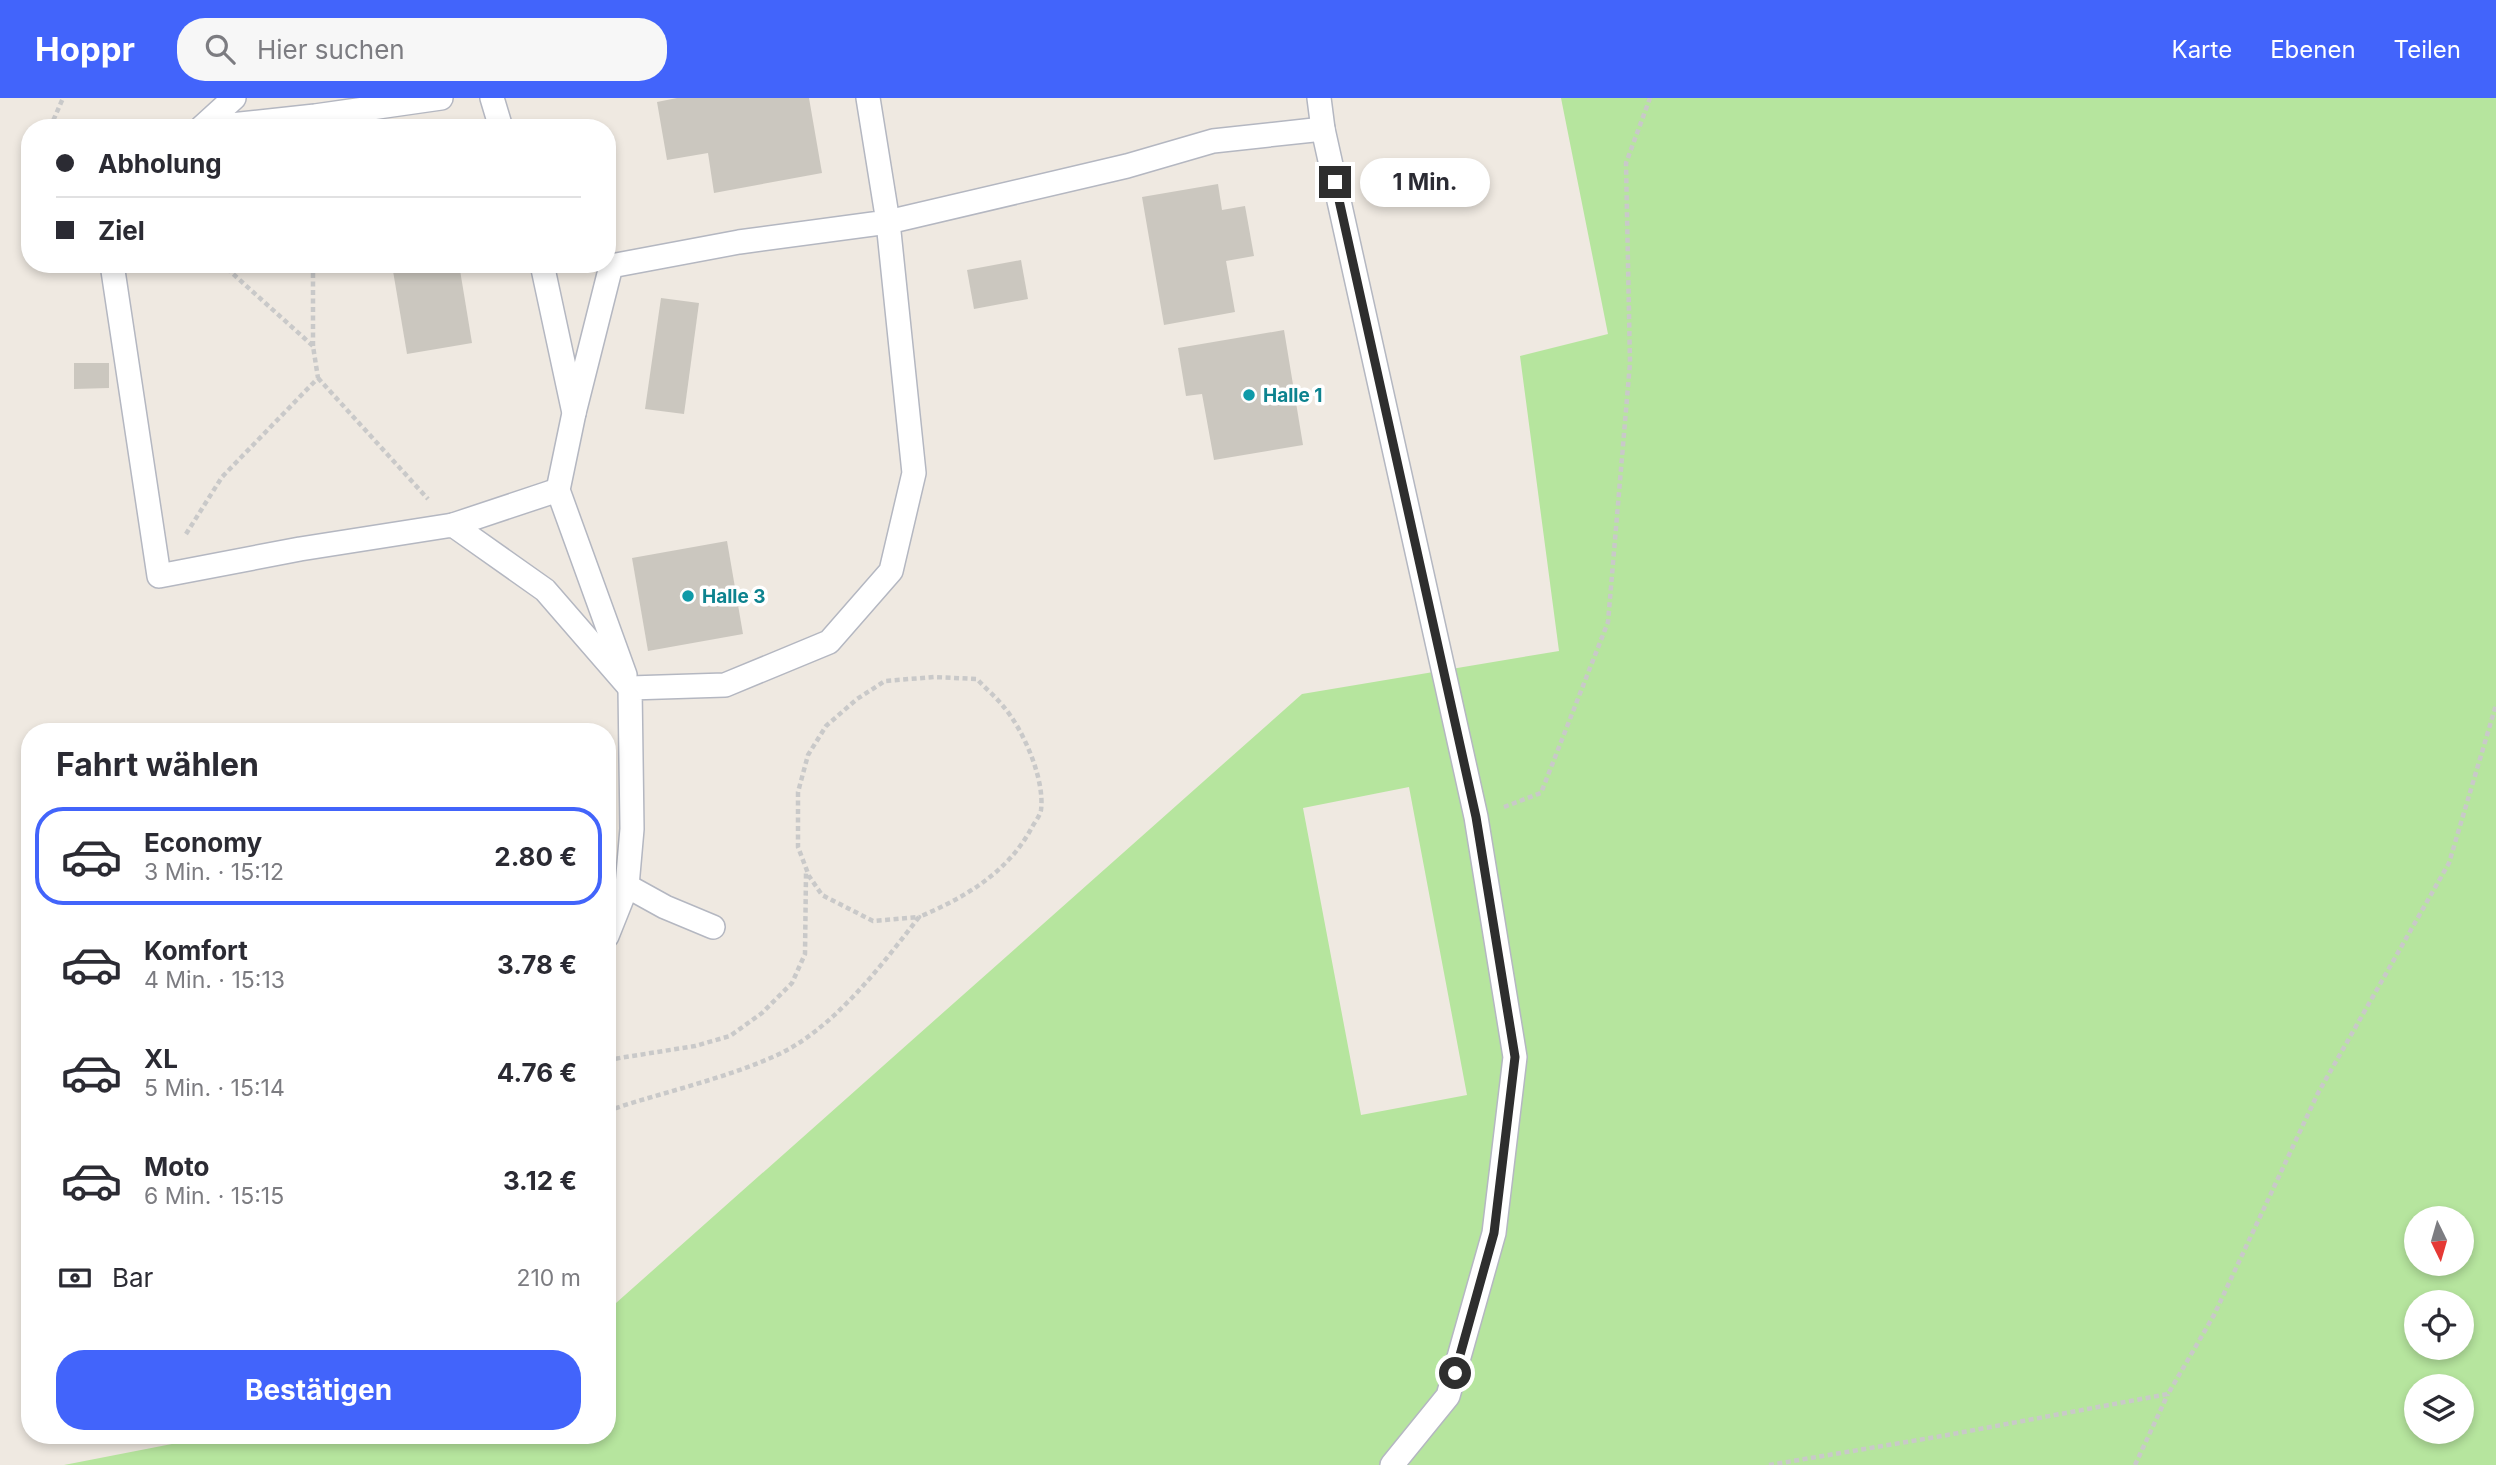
<!DOCTYPE html>
<html lang="de">
<meta charset="utf-8">
<style>
:root{--surface:#fff;--page:#f7f7f7;--text:#2b2b33;--muted:#7c7c81;--line:#e1e1e2;--accent:#4264fb}
body{margin:0;font-family:Inter,sans-serif;background:var(--page);color:var(--text);height:100vh;display:flex;flex-direction:column;font-size:26px;white-space:nowrap}
*{box-sizing:border-box;margin:0}
p{font-size:23px;color:var(--muted)}
.icon{flex:none;width:38px;height:38px;fill:none;stroke:currentColor;stroke-width:2;stroke-linecap:round;stroke-linejoin:round}
.map{position:relative;flex:1;overflow:hidden}
.side{position:absolute;left:21px;top:625px;width:595px;height:721px;display:flex;flex-direction:column;background:var(--surface);border-radius:28px;box-shadow:0 4px 10px #0003}
.side>*{flex:none}
.top-card{position:absolute;left:21px;top:21px;width:595px;height:154px;border-radius:28px;box-shadow:0 4px 10px #0003;display:grid;align-content:center;height:154px;padding:0 35px;background:var(--surface)}
.needle{width:46px;rotate:175deg}
.fabs{position:absolute;left:2404px;top:1108px;display:grid;gap:14px}
.fabs a{display:grid;place-items:center;width:70px;height:70px;border-radius:50%;background:var(--surface);box-shadow:0 4px 10px #0003;font-size:35px}
.end{position:absolute;width:32px;height:32px;margin:-16px;border:9px solid #2e2e2e;background:#fff;box-shadow:0 0 0 4px #fff}
.from{border-radius:50%}
.bubble{position:absolute;height:49px;border-radius:24px;background:var(--surface);box-shadow:0 4px 10px #0003;font-size:23px;font-weight:700;line-height:49px;text-align:center}
.top-card b{display:flex;align-items:center;gap:24px;height:66px;font-size:26px}
.top-card b+b{border-top:2px solid var(--line)}
.top-card i{width:18px;height:18px;background:var(--text)}
ul{padding:0;list-style:none}
li{display:flex;align-items:center;gap:21px;height:98px;margin:0 14px 10px;padding:0 21px;border:4px solid transparent;border-radius:28px}
li div{flex:1}
li b{display:block;font-size:26px}
li em{font-style:normal;font-weight:700}
li.active{border-color:var(--accent)}
li>.icon{width:63px;height:63px;stroke-width:1.5}
h2{padding:0 35px;font-size:32px;line-height:84px}
.pay{display:flex;align-items:center;gap:18px;height:77px;padding:0 35px;font-size:26px}
.pay p{margin-inline-start:auto}
.button{display:flex;gap:14px;margin-top:auto;padding:14px 35px}
.button a{flex:1;height:80px;border-radius:28px;background:var(--accent);color:#fff;font-size:28px;font-weight:700;line-height:80px;text-align:center}
header{display:flex;align-items:center;gap:42px;box-sizing:border-box;height:98px;padding:0 35px;background:var(--accent);color:#fff}
header strong{font-size:33px}
nav{display:flex;gap:38px;margin-inline-start:auto;font-size:24px}
.search{width:490px;height:63px;background:var(--page);display:flex;align-items:center;gap:18px;box-sizing:border-box;padding:0 24px;border-radius:28px;color:var(--muted);font-size:26px}
.map>svg:first-child{display:block}
.green{fill:#b6e59e;fill-rule:evenodd}
.building{fill:#cbc7bf}
.lines{fill:none;stroke-linecap:round;stroke-linejoin:round}
.service-casing{stroke:#b4b7c1;stroke-width:26}
.path{stroke:#c9c9c9;stroke-width:4.5;stroke-dasharray:5 3.5;stroke-linecap:butt}
.service{stroke:#fff;stroke-width:23}
.route{stroke:#2e2e2e;stroke-width:9}
.culture-dot{fill:#0f9aa8;stroke:#fff;stroke-width:2.5}
.labels{text-anchor:middle;dominant-baseline:central;stroke-width:7;stroke-linejoin:round;paint-order:stroke}
.culture-label{font-size:19px;font-weight:bold;fill:#0d838f;stroke:#fff;text-anchor:start}
</style>
<header>
<strong>Hoppr</strong>
<div class="search"><svg class="icon" aria-label="search" viewBox="0 0 24 24"><circle cx="10" cy="10" r="6"/><path d="M15 15l6 6"/></svg>Hier suchen</div>
<nav><a>Karte</a><a>Ebenen</a><a>Teilen</a></nav>
</header>
<div class="map">
<svg width="2496" height="1367" viewBox="0 0 2496 1367">
<rect width="100%" height="100%" fill="#efe9e1"/>
<!-- green -->
<path class="green" d="M 1561,0 L 2496,0 L 2496,1367 L 64,1367 L 218,1337 L 607,1337 L 607,1213 L 1302,596 L 1559,553 L 1520,258 L 1608,236 ZM 1409,689 L 1467,997 L 1361,1017 L 1303,710 ZM 2417,1120 L 2462,1120 L 2462,1166 L 2417,1166 ZM 2417,1204 L 2462,1204 L 2462,1250 L 2417,1250 ZM 2417,1288 L 2462,1288 L 2462,1334 L 2417,1334 Z"/>
<!-- building -->
<g class="building">
<path d="M 677,0 L 809,0 L 822,75 L 714,95 L 708,55 L 667,62 L 657,4 Z"/>
<path d="M 1218,86 L 1222,112 L 1245,108 L 1254,158 L 1226,163 L 1235,214 L 1164,227 L 1142,99 Z"/>
<path d="M 1021,162 L 1028,201 L 974,211 L 967,172 Z"/>
<path d="M 459,166 L 472,245 L 407,256 L 392,167 Z"/>
<path d="M 661,200 L 699,205 L 684,316 L 645,311 Z"/>
<path d="M 1284,232 L 1303,347 L 1214,362 L 1202,296 L 1186,298 L 1178,250 Z"/>
<path d="M 74,265 L 109,265 L 109,290 L 74,291 Z"/>
<path d="M 727,443 L 743,536 L 648,553 L 632,460 Z"/>
</g>
<g class="lines">
<!-- service casing -->
<g class="service-casing">
<g id="service">
<path d="M 492,0 L 501,30"/>
<path d="M 1319,0 L 1323,31 L 1476,719 L 1515,959 L 1494,1135 L 1448,1298 L 1392,1367"/>
<path d="M 201,30 L 234,0"/>
<path d="M 202,30 L 315,18 L 441,0"/>
<path d="M 112,166 L 159,478 L 300,451 L 453,427 L 545,492 L 630,590"/>
<path d="M 542,166 L 574,315 L 558,392 L 625,577"/>
<path d="M 574,315 L 611,168 L 739,144 L 888,124 L 868,0"/>
<path d="M 453,427 L 558,392"/>
<path d="M 627,788 L 665,809 L 713,829"/>
<path d="M 607,838 L 627,788 L 632,731 L 630,590 L 725,587 L 829,544 L 891,473 L 914,375 L 888,124 L 1127,68 L 1213,43 L 1323,31"/>
</g>
</g>
<!-- path -->
<g class="path">
<path d="M 50,30 L 63,0"/>
<path d="M 313,248 L 313,166"/>
<path d="M 318,280 L 428,401"/>
<path d="M 186,436 L 222,379 L 318,280 L 313,248 L 222,166"/>
<path d="M 1504,709 L 1541,695 L 1608,524 L 1630,265 L 1626,65 L 1650,0"/>
<path d="M 607,962 L 695,948 L 730,938 L 762,915 L 792,885 L 805,856 L 806,775"/>
<path d="M 607,1013 C 663,994 721,982 775,958 C 833,932 881,868 919,819 L 873,823 L 822,797 L 809,778 L 798,749 L 798,694 L 808,657 L 826,628 L 857,601 L 885,583 L 934,579 L 977,581 C 985,590 995,598 1003,608 C 1023,631 1045,681 1041,712 C 1040,718 1034,725 1031,731 C 1007,775 964,800 919,819"/>
<path d="M 1769,1367 L 1942,1338 L 2168,1296 L 2214,1217 L 2318,995 L 2449,765 L 2496,607"/>
<path d="M 2135,1367 L 2168,1296"/>
</g>
<!-- service -->
<use href="#service" class="service"/>
</g>
<g class="lines">
<!-- route -->
<path class="route" d="M 1335,84 L 1476,719 L 1515,959 L 1494,1135 L 1455,1275"/>
</g>
<!-- markers -->
<g class="culture-dot">
<circle cx="1249" cy="297" r="7"/>
<circle cx="688" cy="498" r="7"/>
</g>
<g class="labels">
<!-- culture labels -->
<g class="culture-label">
<text x="1263" y="297">Halle 1</text>
<text x="702" y="498">Halle 3</text>
</g>
</g>
</svg>
<div class="fabs">
<a><svg class="needle" viewBox="-14 -14 28 28"><path d="M0-13l5 13h-10z" fill="#e53935"/><path d="M0 13l5-13h-10z" fill="#7c7c81"/></svg></a>
<a><svg class="icon" aria-label="locate" viewBox="0 0 24 24"><circle cx="12" cy="12" r="6"/><path d="M12 2v4M12 18v4M2 12h4M18 12h4"/></svg></a>
<a><svg class="icon" aria-label="layers" viewBox="0 0 24 24"><path d="M12 4l9 5-9 5-9-5zM3 14l9 5 9-5"/></svg></a>
</div>
<i class="end from" style="left:1455px;top:1275px"></i>
<i class="end" style="left:1335px;top:84px"></i>
<div class="bubble" style="left:1360px;top:60px;width:130px">1 Min.</div>
<div class="top-card">
<b><i class="from"></i>Abholung</b>
<b><i></i>Ziel</b>
</div>
<section class="side">
<h2>Fahrt wählen</h2>
<ul>
<li class="active"><svg class="icon" aria-label="car" viewBox="0 0 24 24"><path d="M5 17H2v-5l4-1 3-4h7l3 4 3 1v5h-3M9 17h6M6 11h13"/><circle cx="7" cy="17" r="2"/><circle cx="17" cy="17" r="2"/></svg><div><b>Economy</b><p>3 Min. · 15:12</p></div><em>2.80 €</em></li>
<li><svg class="icon" aria-label="car" viewBox="0 0 24 24"><path d="M5 17H2v-5l4-1 3-4h7l3 4 3 1v5h-3M9 17h6M6 11h13"/><circle cx="7" cy="17" r="2"/><circle cx="17" cy="17" r="2"/></svg><div><b>Komfort</b><p>4 Min. · 15:13</p></div><em>3.78 €</em></li>
<li><svg class="icon" aria-label="car" viewBox="0 0 24 24"><path d="M5 17H2v-5l4-1 3-4h7l3 4 3 1v5h-3M9 17h6M6 11h13"/><circle cx="7" cy="17" r="2"/><circle cx="17" cy="17" r="2"/></svg><div><b>XL</b><p>5 Min. · 15:14</p></div><em>4.76 €</em></li>
<li><svg class="icon" aria-label="car" viewBox="0 0 24 24"><path d="M5 17H2v-5l4-1 3-4h7l3 4 3 1v5h-3M9 17h6M6 11h13"/><circle cx="7" cy="17" r="2"/><circle cx="17" cy="17" r="2"/></svg><div><b>Moto</b><p>6 Min. · 15:15</p></div><em>3.12 €</em></li>
</ul>
<div class="pay"><svg class="icon" aria-label="cash" viewBox="0 0 24 24"><path d="M3 7h18v10H3z"/><circle cx="12" cy="12" r="2"/></svg>Bar<p>210 m</p></div>
<div class="button"><a>Bestätigen</a></div>
</section>
</div>
